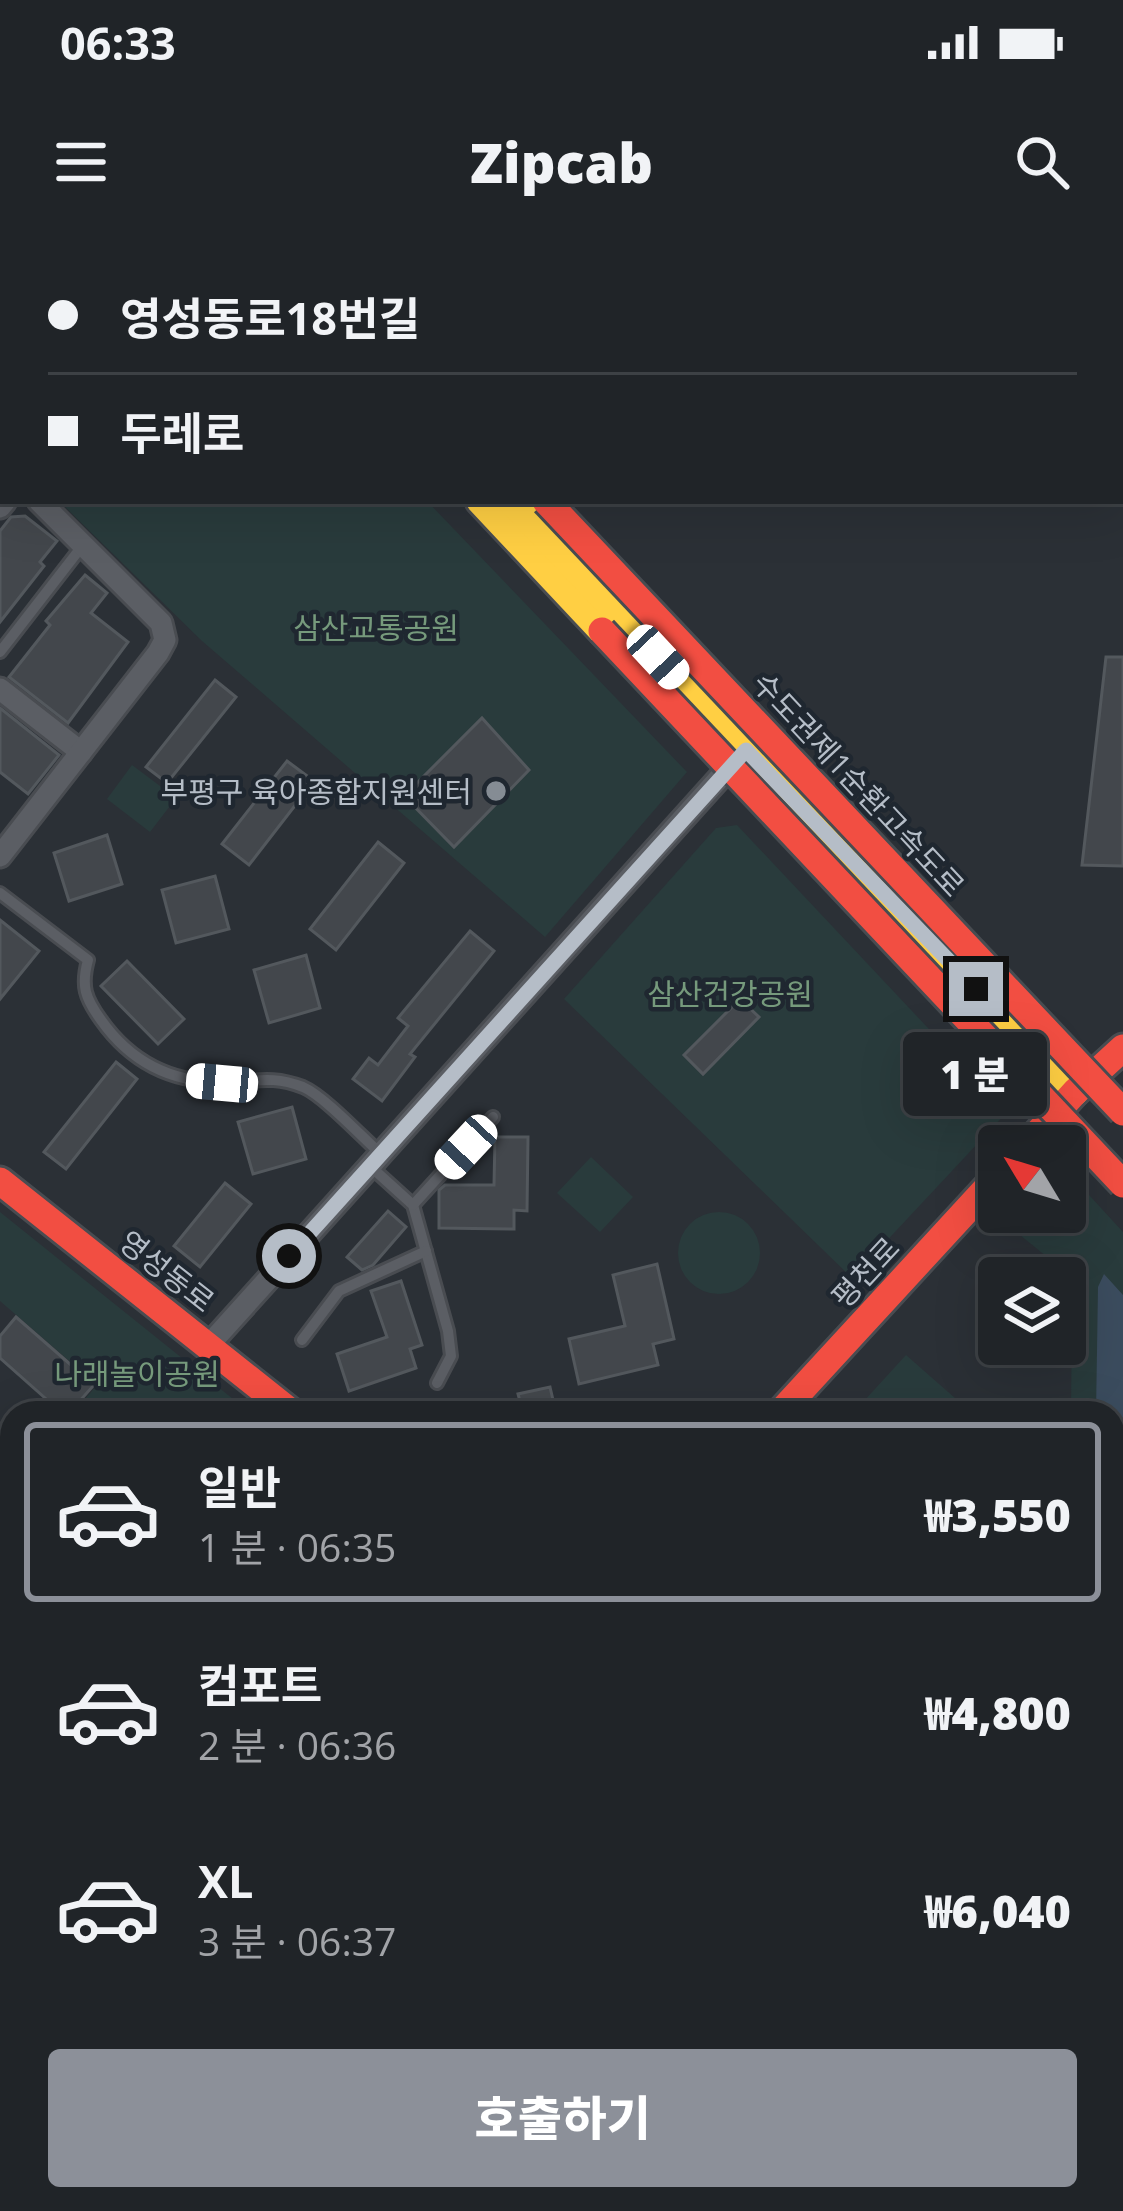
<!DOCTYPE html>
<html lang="ko">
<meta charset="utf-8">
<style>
:root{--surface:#202428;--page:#2d3034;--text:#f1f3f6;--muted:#a2a4a8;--line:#3d4145;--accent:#8c9099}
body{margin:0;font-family:"Open Sans","Noto Sans KR",sans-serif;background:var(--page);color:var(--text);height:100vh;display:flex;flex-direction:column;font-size:45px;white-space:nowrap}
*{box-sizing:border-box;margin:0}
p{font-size:39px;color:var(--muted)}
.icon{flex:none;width:66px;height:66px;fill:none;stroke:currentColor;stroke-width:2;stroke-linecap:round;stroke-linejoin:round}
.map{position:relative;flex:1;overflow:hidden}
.details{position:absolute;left:0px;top:1161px;width:1125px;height:810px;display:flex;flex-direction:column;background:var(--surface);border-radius:36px 36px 0 0;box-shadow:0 12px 48px #0002,0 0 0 3px var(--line)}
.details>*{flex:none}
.guide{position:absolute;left:0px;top:0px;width:1125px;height:264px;box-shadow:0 12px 48px #0002,0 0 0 3px var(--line);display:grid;align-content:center;height:264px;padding:0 48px;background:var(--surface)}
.needle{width:78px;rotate:308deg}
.fabs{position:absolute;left:978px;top:885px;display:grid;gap:24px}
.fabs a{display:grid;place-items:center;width:108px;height:108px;border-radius:12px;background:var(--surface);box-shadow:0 12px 48px #0002,0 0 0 3px var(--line);font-size:60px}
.end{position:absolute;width:54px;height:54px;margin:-27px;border:15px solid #b5bdc7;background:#111;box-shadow:0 0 0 6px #111}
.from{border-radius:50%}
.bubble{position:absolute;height:84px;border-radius:12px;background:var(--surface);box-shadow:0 12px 48px #0002,0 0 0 3px var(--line);font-size:39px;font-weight:800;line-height:84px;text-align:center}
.car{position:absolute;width:36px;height:72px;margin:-36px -18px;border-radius:15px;box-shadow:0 0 9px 3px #0007;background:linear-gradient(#fff 24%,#345 0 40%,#fff 0 76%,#345 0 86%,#fff 0)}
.guide b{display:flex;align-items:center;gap:42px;height:114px;font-size:45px}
.guide b+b{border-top:3px solid var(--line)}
.guide i{width:30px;height:30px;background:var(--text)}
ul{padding:21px 0 0;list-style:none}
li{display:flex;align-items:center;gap:36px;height:180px;margin:0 24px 18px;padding:0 24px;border:6px solid transparent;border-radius:12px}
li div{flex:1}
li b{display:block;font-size:45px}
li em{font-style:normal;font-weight:800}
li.active{border-color:var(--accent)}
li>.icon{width:108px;height:108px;stroke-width:1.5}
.cta{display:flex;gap:24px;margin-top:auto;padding:24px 48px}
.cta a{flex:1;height:138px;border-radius:12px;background:var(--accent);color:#fff;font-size:48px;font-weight:800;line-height:138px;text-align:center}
.status{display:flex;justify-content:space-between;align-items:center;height:84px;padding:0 60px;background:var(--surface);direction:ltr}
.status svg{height:33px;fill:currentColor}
header{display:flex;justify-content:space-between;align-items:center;height:156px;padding:0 48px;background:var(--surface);font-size:54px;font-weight:800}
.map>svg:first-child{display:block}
.green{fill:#293b3c}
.water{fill:#3b4c5e}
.building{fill:#43474c;stroke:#53585d;stroke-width:3}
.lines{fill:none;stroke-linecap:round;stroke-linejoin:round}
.lane-casing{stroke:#494c51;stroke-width:16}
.street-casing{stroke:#494c51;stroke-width:27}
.fast-casing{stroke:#494c51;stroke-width:33}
.slow-casing{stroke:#494c51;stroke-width:33}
.jam-casing{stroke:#494c51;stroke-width:33}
.lane{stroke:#5b5e64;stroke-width:10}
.street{stroke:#5b5e64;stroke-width:21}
.fast{stroke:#16e098;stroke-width:27}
.slow{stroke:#ffcf43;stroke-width:27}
.jam{stroke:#f24e42;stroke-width:27}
.jam-bridge-casing{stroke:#484c51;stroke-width:33;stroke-linecap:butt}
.jam-bridge{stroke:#f24e42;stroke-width:27}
.route{stroke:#b5bdc7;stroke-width:15}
.poi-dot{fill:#858c94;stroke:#1f2730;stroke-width:4.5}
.labels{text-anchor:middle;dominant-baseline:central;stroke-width:9;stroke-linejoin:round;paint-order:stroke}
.park-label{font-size:30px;fill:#769a7c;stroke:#1f2730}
.street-label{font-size:30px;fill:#b5bdc7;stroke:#1f2730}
.poi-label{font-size:30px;fill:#b5bdc7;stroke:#1f2730;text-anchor:end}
</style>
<div class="status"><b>06:33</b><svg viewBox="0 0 49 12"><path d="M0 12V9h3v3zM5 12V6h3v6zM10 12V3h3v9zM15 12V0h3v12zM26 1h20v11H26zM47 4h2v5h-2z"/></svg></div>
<header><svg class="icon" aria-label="menu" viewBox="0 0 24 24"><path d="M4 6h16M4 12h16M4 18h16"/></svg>Zipcab<svg class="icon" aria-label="search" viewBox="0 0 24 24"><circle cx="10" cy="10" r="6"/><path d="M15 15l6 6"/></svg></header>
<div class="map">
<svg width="1123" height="1971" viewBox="0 0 1123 1971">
<rect width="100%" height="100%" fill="#2b3036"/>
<!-- green -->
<g class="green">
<path d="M 59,261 L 427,261 L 687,532 L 545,697 L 202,401 Z"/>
<path d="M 132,525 L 176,558 L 150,592 L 107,559 Z"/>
<path d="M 737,585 L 1007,872 L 852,1038 L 564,759 L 716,588 Z"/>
<path d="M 591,917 L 633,957 L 600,992 L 557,953 Z"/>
<path d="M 1067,931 L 1123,992 L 1123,1374 L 1113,1366 L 1113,1173 L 1065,1173 L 1071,1166 L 1072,1072 L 1068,1034 L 1014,990 L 1031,972 L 1065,972 L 1065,934 Z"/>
<circle cx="719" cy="1013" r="41"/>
<path d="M 0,972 L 233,1159 L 221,1173 L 73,1173 L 97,1145 L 0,1061 Z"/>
<path d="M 906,1115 L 972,1173 L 853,1173 Z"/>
<path d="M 12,1243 L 12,1401 L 0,1415 L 0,1257 Z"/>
</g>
<!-- water -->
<g class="water">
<path d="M 1104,1034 L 1123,1055 L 1123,1232 L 1113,1224 L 1113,1173 L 1096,1173 L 1098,1047 Z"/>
<path d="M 1123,1792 L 1123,1971 L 894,1971 L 893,1959 L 1113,1959 L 1113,1797 Z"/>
</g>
<!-- building -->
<g class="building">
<path d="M 25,276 L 57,301 L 40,322 L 44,326 L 0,382 L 0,291 L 11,277 Z"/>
<path d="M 85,335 L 107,353 L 91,373 L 128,402 L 68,483 L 9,437 L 50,385 L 46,381 Z"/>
<path d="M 1106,417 L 1123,417 L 1123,626 L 1082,625 Z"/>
<path d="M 215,440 L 236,457 L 167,543 L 146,527 Z"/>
<path d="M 0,468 L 59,515 L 28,554 L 0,532 Z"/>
<path d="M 482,478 L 529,530 L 454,607 L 404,556 Z"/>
<path d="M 287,521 L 314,541 L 249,625 L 222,604 Z"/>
<path d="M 107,595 L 122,644 L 69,661 L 54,613 Z"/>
<path d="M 378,602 L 404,623 L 336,710 L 310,689 Z"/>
<path d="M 215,636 L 229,689 L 176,703 L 162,650 Z"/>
<path d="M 0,680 L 39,711 L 0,759 Z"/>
<path d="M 470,691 L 494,711 L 410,814 L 415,817 L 382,861 L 353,839 L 369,818 L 378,825 L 408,786 L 398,778 Z"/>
<path d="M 306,715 L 320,768 L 269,783 L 254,730 Z"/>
<path d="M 127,721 L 184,779 L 158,804 L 101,746 Z"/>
<path d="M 740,759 L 759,777 L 703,834 L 684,815 Z"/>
<path d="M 116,822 L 137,839 L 66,929 L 44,912 Z"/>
<path d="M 292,867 L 306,919 L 253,934 L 238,882 Z"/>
<path d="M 495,897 L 528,897 L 527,971 L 514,970 L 514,989 L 439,988 L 439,950 L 445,945 L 494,945 Z"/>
<path d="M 225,943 L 251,964 L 200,1027 L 174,1006 Z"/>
<path d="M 388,971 L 406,987 L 373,1025 L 362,1030 L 347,1017 Z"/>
<path d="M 657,1024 L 674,1099 L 653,1104 L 658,1125 L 579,1144 L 569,1099 L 625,1086 L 613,1035 Z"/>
<path d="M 401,1041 L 422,1105 L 410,1109 L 416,1128 L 349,1151 L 337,1114 L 387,1097 L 371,1051 Z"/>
<path d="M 16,1077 L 94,1145 L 69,1173 L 62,1173 L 0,1118 L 0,1096 Z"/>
<path d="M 550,1147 L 556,1173 L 523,1173 L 518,1154 Z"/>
</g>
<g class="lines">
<!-- lane casing -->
<g class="lane-casing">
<g id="lane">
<path d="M 119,3 L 121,0"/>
<path d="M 0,37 L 3,39"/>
<path d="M 0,136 L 3,133"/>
<path d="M 0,163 L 3,159"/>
<path d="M 0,219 L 3,215"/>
<path d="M 0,412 L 83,305"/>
<path d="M 0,653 L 88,720 C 81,746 85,758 101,780 C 130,821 170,842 220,842 C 253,843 269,834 303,847 C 324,856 362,897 381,914"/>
<path d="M 370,926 L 413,965 L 448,1091 L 451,1116 L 437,1143"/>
<path d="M 413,965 L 493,877"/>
<path d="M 302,1100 L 339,1051 L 426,1011"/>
<path d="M 1113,1381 L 1123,1389"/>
<path d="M 1113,1433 L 1123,1419"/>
<path d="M 0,1623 L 12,1622"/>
</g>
</g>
<!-- street casing -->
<g class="street-casing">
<g id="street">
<path d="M 0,267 L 5,261"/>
<path d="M 0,449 L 81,512"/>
<path d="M 0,616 L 158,413 L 165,400 L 161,383 L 39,261"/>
<path d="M 208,1106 L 734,522"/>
<path d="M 0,1967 L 4,1971"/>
</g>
</g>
<!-- fast casing -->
<g class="fast-casing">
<g id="fast">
<path d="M 262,0 L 265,3"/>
<path d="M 45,1971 L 56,1959"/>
</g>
</g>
<!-- slow casing -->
<g class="slow-casing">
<g id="slow">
<path d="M 237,0 L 240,3"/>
<path d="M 480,261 L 602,391"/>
<path d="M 511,261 L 1075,852"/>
</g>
</g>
<!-- jam casing -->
<g class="jam-casing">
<g id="jam">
<path d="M 300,0 L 302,3"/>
<path d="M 1026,906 L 1075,852 L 1123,808"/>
<path d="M 0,941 L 292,1173"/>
<path d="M 780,1173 L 999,935"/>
<path d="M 760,1959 L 770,1971"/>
</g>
</g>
<!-- lane -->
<use href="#lane" class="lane"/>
<!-- street -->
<use href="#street" class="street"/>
<!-- fast -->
<use href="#fast" class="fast"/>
<!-- slow -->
<use href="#slow" class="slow"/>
<!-- jam -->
<use href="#jam" class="jam"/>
<!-- jam-bridge casing -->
<g class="jam-bridge-casing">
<g id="jam-bridge">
<path d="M 546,261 L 1123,872"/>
<path d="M 602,391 L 1123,944"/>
</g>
</g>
<!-- jam-bridge -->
<use href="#jam-bridge" class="jam-bridge"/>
</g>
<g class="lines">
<!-- route -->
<path class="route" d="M 289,1016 L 746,510 L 976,749"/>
</g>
<!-- markers -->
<circle class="poi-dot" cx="496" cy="551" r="12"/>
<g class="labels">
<!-- park labels -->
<g class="park-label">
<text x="376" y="387">삼산교통공원</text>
<text x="730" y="753">삼산건강공원</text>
<text x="137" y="1133">나래놀이공원</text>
</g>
<!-- street labels -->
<g class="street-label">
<text transform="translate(859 544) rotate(47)">수도권제1순환고속도로</text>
<text transform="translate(167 1031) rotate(38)">영성동로</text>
<text transform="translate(865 1032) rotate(-47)">평천로</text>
</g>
<!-- poi labels -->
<g class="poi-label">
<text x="472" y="551">부평구 육아종합지원센터</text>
</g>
</g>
</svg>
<div class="fabs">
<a><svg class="needle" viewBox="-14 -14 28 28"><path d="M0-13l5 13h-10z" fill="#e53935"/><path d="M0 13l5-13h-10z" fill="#a2a4a8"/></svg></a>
<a><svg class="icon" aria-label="layers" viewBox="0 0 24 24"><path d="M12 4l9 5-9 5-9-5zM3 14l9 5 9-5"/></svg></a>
</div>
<i class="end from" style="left:289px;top:1016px"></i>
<i class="end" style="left:976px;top:749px"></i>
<div class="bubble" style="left:903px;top:792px;width:144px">1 분</div>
<i class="car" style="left:658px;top:417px;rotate:137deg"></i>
<i class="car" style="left:222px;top:843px;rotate:275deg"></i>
<i class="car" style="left:466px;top:907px;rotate:223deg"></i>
<div class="guide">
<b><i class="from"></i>영성동로18번길</b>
<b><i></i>두레로</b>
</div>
<section class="details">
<ul>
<li class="active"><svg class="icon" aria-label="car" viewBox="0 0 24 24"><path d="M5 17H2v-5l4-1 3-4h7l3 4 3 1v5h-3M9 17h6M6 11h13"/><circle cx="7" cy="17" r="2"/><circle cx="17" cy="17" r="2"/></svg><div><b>일반</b><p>1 분 · 06:35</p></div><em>₩3,550</em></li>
<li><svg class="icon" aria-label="car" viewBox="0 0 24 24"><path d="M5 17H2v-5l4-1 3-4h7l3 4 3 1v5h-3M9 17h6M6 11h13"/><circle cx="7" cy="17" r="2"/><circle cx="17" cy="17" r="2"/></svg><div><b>컴포트</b><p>2 분 · 06:36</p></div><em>₩4,800</em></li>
<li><svg class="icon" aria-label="car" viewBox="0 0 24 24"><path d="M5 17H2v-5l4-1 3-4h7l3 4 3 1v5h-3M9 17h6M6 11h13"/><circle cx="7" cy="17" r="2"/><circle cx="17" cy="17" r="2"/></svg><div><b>XL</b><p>3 분 · 06:37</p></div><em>₩6,040</em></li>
</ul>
<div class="cta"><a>호출하기</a></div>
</section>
</div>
